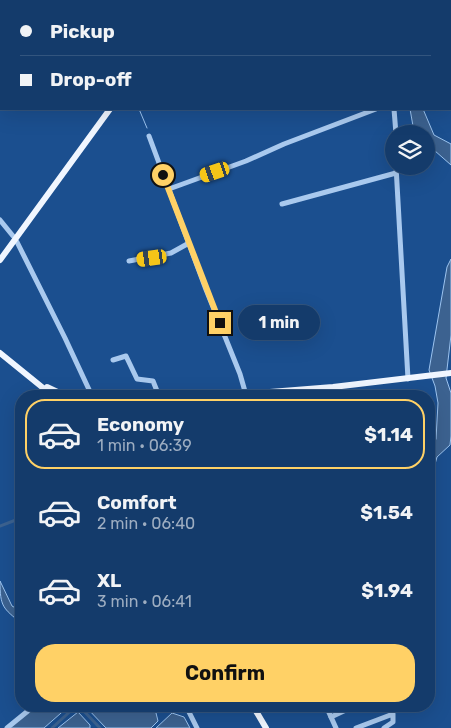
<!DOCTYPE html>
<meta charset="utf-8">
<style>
:root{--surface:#143b6b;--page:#1d4271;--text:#f1f3f6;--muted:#9dadc1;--line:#33557e;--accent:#ffd166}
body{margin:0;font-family:Rubik,sans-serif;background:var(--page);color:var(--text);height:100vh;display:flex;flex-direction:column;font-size:19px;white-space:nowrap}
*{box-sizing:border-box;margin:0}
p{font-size:16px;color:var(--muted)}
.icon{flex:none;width:28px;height:28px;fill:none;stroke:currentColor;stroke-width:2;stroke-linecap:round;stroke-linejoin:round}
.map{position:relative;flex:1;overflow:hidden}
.sheet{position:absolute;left:15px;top:390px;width:420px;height:322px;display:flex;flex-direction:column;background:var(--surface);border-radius:20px;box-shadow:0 5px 20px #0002,0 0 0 1px var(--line)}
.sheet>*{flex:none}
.banner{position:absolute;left:0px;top:0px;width:451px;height:110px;box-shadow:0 5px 20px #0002,0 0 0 1px var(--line);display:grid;align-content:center;height:110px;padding:0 20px;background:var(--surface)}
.fabs{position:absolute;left:385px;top:125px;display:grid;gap:10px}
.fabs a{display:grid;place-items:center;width:50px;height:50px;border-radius:50%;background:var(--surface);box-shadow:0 5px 20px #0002,0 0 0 1px var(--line);font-size:25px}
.end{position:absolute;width:22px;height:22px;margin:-11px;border:6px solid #ffd166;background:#111;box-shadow:0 0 0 2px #111}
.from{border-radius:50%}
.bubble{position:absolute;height:35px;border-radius:18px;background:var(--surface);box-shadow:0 5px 20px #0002,0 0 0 1px var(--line);font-size:16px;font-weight:700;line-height:35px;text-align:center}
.car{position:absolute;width:15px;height:30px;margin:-15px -8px;border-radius:6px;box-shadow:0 0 4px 1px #0007;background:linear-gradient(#f5c518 24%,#345 0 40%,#f5c518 0 76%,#345 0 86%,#f5c518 0)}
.banner b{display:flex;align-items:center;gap:18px;height:48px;font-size:19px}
.banner b+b{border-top:1px solid var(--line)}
.banner i{width:12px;height:12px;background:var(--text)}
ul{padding:9px 0 0;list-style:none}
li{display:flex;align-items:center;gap:15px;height:70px;margin:0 10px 8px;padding:0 10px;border:2px solid transparent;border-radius:20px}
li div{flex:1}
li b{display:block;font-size:19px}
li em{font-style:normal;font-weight:700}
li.on{border-color:var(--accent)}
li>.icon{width:45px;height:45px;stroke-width:1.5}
.primary-button{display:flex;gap:10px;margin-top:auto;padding:10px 20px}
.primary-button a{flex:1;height:58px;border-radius:20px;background:var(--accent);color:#111;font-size:20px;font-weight:700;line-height:58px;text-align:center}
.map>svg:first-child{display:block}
.water{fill:#3c6290;stroke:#9cc4f0}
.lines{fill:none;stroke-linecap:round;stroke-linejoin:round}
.stream{stroke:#9cc4f0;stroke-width:1}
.canal{stroke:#3c6290;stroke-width:3}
.minor{stroke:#a9c9ee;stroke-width:5}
.major{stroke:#f0f6ff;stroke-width:6}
.route{stroke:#ffd166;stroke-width:6}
</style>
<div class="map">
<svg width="451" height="728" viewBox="0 0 451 728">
<rect width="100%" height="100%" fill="#1b4f8f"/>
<!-- water -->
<g class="water">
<path d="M 410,109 L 423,109 L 434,135 L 451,144 L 451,165 L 426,143 L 426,134 L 418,134 L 413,126 Z"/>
<path d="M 451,259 L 451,335 L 446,378 L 451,393 L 451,436 L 450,445 L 437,457 L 429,486 L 429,453 L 436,439 L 438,403 L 435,386 L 429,370 L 447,267 Z"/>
<path d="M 0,581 L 12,606 L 21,611 L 21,623 C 3,608 0,607 0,581 Z"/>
<path d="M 36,706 L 69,706 L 44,728 L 8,728 Z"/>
<path d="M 85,706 L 149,706 L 156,713 L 158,721 L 151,728 L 106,728 Z"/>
<path d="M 78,712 L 90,725 L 90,728 L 58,728 Z"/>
<path d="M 172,713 L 184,717 L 190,728 L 156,728 Z"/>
</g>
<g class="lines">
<!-- stream -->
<g class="stream">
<path d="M 97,0 L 97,1"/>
<path d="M 139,109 L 147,128"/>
</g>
<!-- canal -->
<g class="canal">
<path d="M 0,526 L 21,518"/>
<path d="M 79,706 L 100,728"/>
<path d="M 52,728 L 76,706"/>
</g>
<!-- minor -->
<g class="minor">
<path d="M 135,1 L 137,0"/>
<path d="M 393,1 L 393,0"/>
<path d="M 0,80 L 1,80"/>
<path d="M 394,109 L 396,134"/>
<path d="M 149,136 L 205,287 L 240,374 L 246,395"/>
<path d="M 396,166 L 408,379"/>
<path d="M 169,189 L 246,161 L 284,144 L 376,109"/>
<path d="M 282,204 L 396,173"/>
<path d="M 0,220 L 13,236"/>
<path d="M 17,242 L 65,338 L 92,396"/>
<path d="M 129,261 L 171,253 L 189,243"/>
<path d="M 113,360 L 126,356 L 137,379 L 153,381 L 159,396"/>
<path d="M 186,706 L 197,728"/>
<path d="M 326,706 L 336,728"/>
<path d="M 348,709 L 355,706"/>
<path d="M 331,717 L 348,709 L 346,706"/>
<path d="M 7,728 L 34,706"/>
<path d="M 356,728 L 393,714 L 393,722 L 384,728"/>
</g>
<!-- major -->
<g class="major">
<path d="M 187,1 L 188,0"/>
<path d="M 0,260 L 110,109"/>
<path d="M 0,353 L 53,396"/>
<path d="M 47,387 L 66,396"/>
<path d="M 219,396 L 333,387 L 451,373"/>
<path d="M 253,706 L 266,728"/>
</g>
</g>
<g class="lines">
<!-- route -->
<path class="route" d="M 163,175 L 220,323"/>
</g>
</svg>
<div class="fabs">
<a><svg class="icon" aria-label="layers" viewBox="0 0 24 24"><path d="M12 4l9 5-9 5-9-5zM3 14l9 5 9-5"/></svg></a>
</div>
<i class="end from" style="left:163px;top:175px"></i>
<i class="end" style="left:220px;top:323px"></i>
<div class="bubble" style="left:238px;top:305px;width:82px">1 min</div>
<i class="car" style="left:215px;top:172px;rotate:251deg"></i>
<i class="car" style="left:152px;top:258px;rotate:262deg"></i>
<div class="banner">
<b><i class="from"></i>Pickup</b>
<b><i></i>Drop-off</b>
</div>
<section class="sheet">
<ul>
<li class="on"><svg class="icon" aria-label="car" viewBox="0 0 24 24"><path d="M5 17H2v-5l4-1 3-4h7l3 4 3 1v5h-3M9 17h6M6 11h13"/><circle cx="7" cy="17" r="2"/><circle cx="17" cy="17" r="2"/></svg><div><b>Economy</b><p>1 min · 06:39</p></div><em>$1.14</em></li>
<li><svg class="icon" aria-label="car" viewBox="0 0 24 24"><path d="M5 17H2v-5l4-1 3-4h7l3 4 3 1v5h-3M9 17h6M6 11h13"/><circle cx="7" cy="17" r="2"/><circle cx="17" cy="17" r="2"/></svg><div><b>Comfort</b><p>2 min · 06:40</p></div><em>$1.54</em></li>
<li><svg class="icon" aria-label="car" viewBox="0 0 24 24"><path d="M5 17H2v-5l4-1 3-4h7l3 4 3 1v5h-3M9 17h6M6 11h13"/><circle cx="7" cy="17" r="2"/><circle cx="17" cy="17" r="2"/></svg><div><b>XL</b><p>3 min · 06:41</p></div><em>$1.94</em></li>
</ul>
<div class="primary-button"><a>Confirm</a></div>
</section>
</div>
